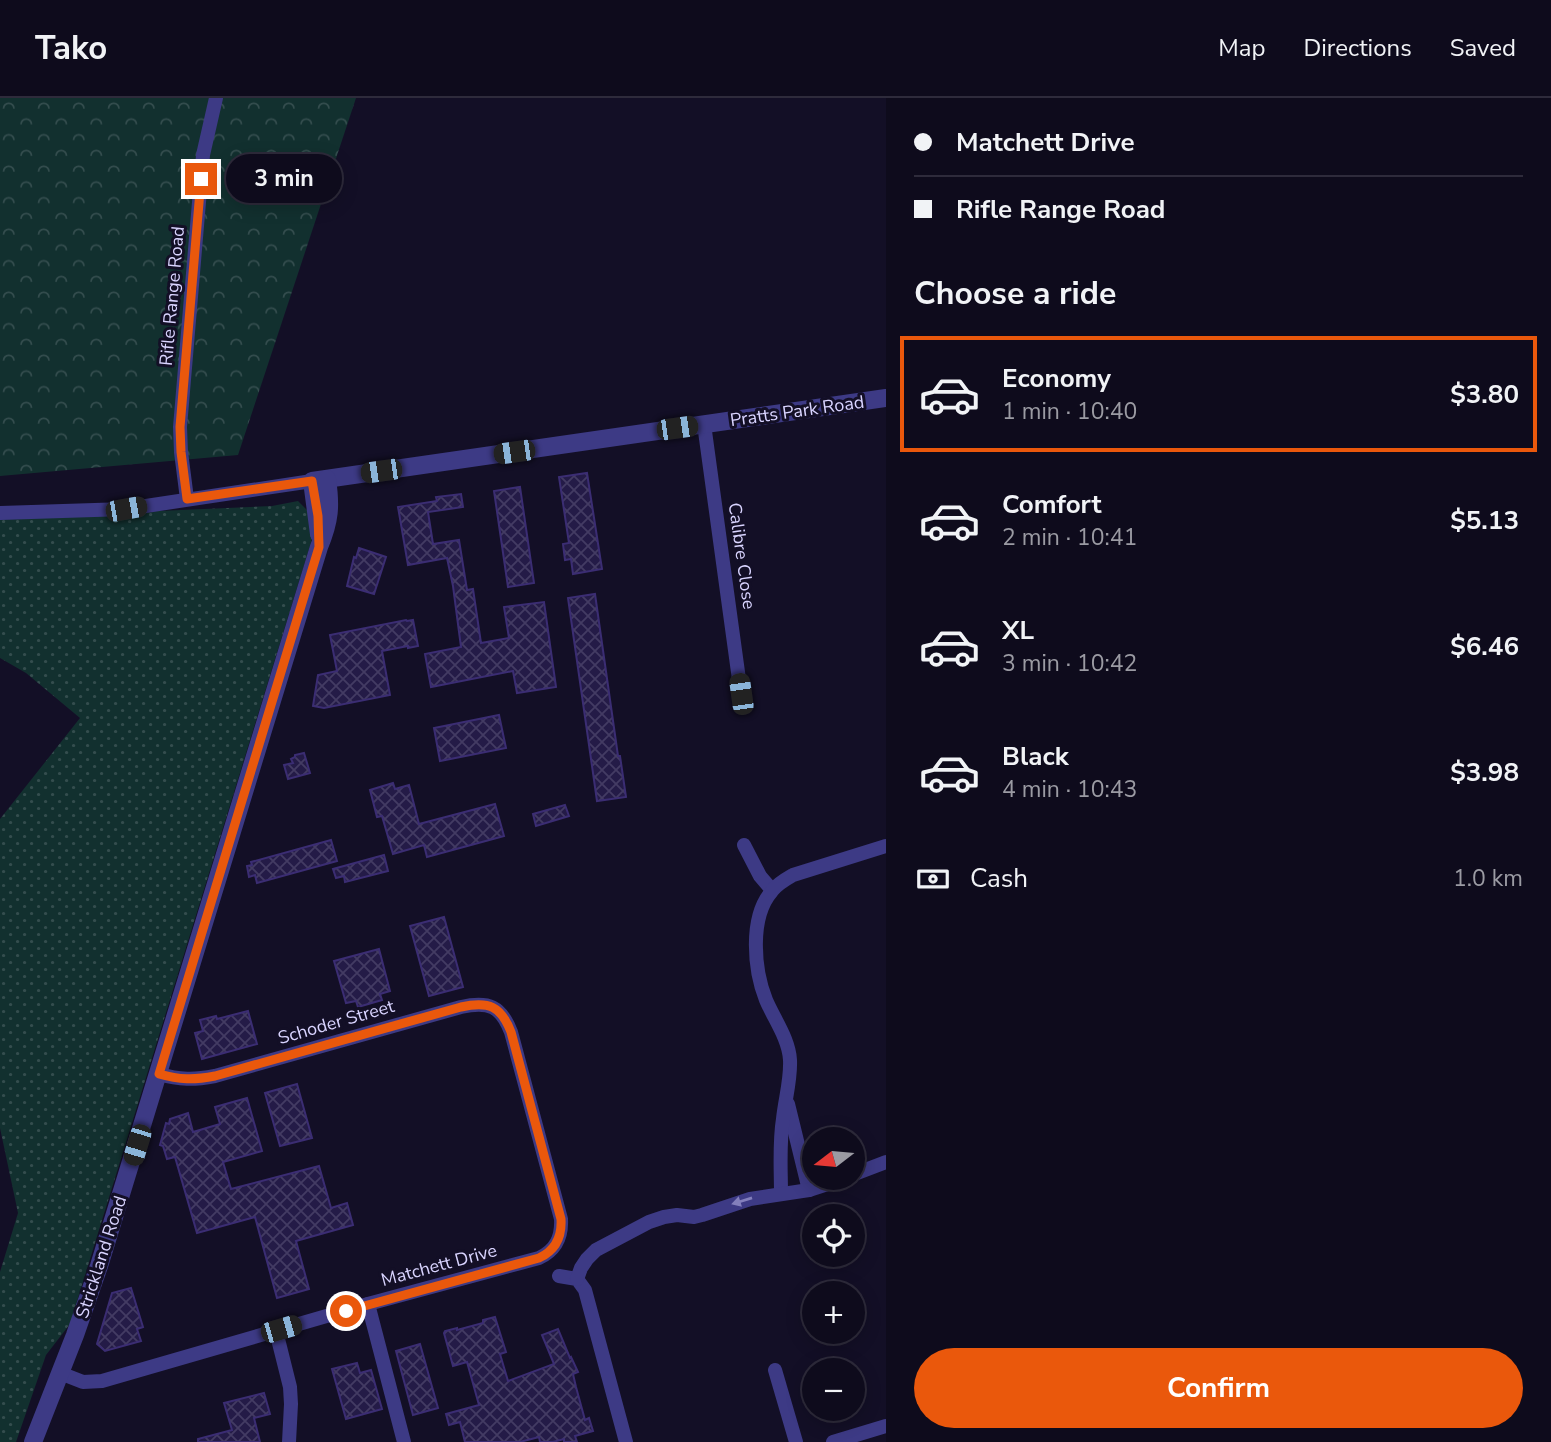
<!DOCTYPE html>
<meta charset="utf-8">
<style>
:root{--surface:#0e0b1c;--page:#171425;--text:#f1f3f6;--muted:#9b9ba3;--line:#2e2b3b;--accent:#ea580c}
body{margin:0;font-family:"Nunito Sans",sans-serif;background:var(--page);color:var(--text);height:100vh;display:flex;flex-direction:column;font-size:26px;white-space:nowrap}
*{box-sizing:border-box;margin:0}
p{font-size:23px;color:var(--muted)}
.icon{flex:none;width:38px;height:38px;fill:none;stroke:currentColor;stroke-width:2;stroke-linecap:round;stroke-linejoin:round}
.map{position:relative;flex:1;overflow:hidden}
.drawer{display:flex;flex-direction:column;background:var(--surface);width:665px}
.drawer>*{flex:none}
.hud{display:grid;align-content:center;height:154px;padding:0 28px;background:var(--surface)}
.needle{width:46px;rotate:254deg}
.controls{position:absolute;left:802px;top:1029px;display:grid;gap:14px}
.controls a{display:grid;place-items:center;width:63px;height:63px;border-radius:50%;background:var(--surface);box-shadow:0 4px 18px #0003,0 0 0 2px var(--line);font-size:35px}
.end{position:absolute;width:32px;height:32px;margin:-16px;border:9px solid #ea580c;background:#fff;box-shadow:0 0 0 4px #fff}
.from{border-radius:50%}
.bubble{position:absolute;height:49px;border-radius:24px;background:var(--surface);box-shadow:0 4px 18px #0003,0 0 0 2px var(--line);font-size:23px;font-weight:700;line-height:49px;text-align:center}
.car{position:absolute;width:21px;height:42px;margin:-21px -10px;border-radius:9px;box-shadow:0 0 5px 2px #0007;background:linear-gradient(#222 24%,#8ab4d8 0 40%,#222 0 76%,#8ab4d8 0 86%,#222 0)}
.hud b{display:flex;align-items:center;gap:24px;height:66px;font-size:26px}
.hud b+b{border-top:2px solid var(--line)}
.hud i{width:18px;height:18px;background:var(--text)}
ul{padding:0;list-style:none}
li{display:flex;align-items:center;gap:21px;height:116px;margin:0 14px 10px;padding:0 14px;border:4px solid transparent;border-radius:0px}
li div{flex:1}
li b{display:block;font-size:26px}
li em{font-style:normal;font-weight:700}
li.on{border-color:var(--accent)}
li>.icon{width:63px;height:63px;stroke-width:1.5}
h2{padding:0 28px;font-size:32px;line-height:84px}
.pay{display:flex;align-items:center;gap:18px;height:77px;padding:0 28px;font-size:26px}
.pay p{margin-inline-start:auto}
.primary-button{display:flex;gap:14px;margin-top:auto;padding:14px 28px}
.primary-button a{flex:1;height:80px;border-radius:42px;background:var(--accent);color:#fff;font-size:28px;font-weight:700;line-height:80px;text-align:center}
header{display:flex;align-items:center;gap:42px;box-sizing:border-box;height:98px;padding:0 35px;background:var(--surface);border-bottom:2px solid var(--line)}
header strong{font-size:33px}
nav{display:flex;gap:38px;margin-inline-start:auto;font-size:24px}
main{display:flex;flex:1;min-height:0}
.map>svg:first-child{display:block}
.green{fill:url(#green-dots)}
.forest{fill:url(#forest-crowns)}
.building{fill:url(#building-cross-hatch);stroke:#3b2d73;stroke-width:2}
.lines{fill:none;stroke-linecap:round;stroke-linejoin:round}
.minor{stroke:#3d3a85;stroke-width:14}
.tertiary{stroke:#3d3a85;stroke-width:18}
.oneway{fill:#837fbc}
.route{stroke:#ea580c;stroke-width:9}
.labels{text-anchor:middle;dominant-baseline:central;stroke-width:6;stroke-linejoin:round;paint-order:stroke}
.street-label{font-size:18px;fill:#d9d4ff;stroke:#130f26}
</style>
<header>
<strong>Tako</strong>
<nav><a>Map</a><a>Directions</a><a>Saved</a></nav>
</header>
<main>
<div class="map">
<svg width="886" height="1344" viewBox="0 0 886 1344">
<defs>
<pattern id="green-dots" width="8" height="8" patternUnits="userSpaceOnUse" patternTransform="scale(1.75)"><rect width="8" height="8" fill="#12302f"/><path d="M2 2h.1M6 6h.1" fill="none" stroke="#344d4e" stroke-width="1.8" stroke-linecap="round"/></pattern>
<pattern id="forest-crowns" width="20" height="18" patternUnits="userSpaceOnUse" patternTransform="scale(1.75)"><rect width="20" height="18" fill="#12302f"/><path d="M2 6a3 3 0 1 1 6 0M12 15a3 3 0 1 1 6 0" fill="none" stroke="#344d4e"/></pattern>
<pattern id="building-cross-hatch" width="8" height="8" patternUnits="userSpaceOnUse" patternTransform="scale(1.75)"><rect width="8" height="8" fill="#241b47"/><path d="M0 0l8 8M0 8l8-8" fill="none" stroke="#433b63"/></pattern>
</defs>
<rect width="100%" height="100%" fill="#130f26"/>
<!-- green -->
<path class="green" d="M 298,403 L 309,414 L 313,438 L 70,1226 L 46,1257 L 16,1344 L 0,1344 L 0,1174 L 18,1115 L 0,1030 L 0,721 L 80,620 L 26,575 L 0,560 L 0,420 L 272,408 Z"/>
<!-- forest -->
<path class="forest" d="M 0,0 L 356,0 L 238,357 L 0,378 Z"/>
<!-- building -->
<g class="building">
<path d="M 587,375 L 602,471 L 573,476 L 571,461 L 565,462 L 563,446 L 569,445 L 559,379 Z"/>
<path d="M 520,389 L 534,485 L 508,489 L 494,393 Z"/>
<path d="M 461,396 L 463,409 L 428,414 L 433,446 L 459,442 L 467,492 L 473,491 L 481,545 L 509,540 L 504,509 L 544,504 L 556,589 L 517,595 L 513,573 L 431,589 L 425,556 L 461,549 L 453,488 L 447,460 L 408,467 L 398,409 L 437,403 L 436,399 Z"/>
<path d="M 359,450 L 386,459 L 374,496 L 347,488 L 354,459 L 356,460 Z"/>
<path d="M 595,496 L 618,658 L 620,658 L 626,699 L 597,703 L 568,500 Z"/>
<path d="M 406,522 L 407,523 L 413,522 L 418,548 L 408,550 L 408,548 L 382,553 L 390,597 L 324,610 L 313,608 L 318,577 L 337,573 L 330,537 Z"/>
<path d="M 499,617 L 506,650 L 440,663 L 434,630 Z"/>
<path d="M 304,655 L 310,675 L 288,681 L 284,667 L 293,665 L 291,661 L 295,659 L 295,657 Z"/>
<path d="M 393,685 L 395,691 L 409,687 L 419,726 L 495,706 L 504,738 L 427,759 L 424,747 L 393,756 L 382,718 L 377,719 L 370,692 Z"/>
<path d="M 565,707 L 569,718 L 536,728 L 533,716 Z"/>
<path d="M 331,742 L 337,763 L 257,785 L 255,777 L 249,779 L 247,768 L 252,767 L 251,764 Z"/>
<path d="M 384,757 L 388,773 L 345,784 L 344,778 L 336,780 L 333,771 Z"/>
<path d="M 444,819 L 463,889 L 429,898 L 410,828 Z"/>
<path d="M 379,851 L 390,893 L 380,896 L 382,902 L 358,909 L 356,903 L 346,905 L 334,863 Z"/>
<path d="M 248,913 L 257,946 L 202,961 L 195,935 L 203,933 L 200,922 L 216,918 L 217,921 Z"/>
<path d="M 297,986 L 312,1040 L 280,1048 L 265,995 Z"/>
<path d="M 247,1000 L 262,1053 L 223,1064 L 231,1091 L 319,1068 L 331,1110 L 347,1105 L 353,1127 L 296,1143 L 309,1191 L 277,1200 L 255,1119 L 197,1135 L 175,1059 L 167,1061 L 163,1048 L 160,1047 L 166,1025 L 169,1026 L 170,1021 L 188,1015 L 193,1034 L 220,1026 L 215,1009 Z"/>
<path d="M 131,1190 L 143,1229 L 137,1231 L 141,1243 L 105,1253 L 97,1246 L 112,1195 Z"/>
<path d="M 495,1219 L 506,1254 L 500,1256 L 508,1283 L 554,1266 L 542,1237 L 558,1231 L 570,1260 L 571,1259 L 578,1274 L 573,1276 L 576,1289 L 585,1322 L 589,1320 L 593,1333 L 575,1338 L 577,1344 L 564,1344 L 564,1341 L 553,1344 L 540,1344 L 539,1339 L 520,1344 L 465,1344 L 460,1324 L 449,1327 L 446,1316 L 479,1307 L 467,1264 L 453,1268 L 444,1235 L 445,1233 L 457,1230 L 457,1232 L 483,1225 L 483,1222 Z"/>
<path d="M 420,1246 L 438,1310 L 413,1317 L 396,1253 Z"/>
<path d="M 357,1265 L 360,1275 L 371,1272 L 382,1311 L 346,1321 L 332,1271 Z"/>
<path d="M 264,1295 L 270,1316 L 254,1320 L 260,1344 L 198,1344 L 198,1341 L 232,1332 L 224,1305 Z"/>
</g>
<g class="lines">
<!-- minor -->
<g class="minor">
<path d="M 704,326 L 741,596"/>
<path d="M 187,401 L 181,354 L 180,329 L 203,57 L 216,0"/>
<path d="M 0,415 L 126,411 L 312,383"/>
<path d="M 744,747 L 760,778 L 772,792"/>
<path d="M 788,1006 L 809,1092"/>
<path d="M 852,1077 L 886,1064"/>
<path d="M 781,1096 C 781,1072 779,1045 783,1021 C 785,1001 791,982 790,962 C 789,941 774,921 766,902 C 754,872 749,819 772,793 C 777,786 786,781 793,777 L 886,748"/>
<path d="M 559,1178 L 577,1181 L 585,1192 L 626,1344"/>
<path d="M 577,1181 L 581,1170 L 587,1161 L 596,1152 L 649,1124 L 664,1119 L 677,1117 L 694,1119 L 702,1117 L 750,1101 L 809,1092 L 846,1080"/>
<path d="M 368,1206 L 404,1344"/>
<path d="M 276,1233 L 290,1289 L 291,1306 L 289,1344"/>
<path d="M 775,1272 L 796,1344"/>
<path d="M 60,1275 L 83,1284 L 102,1283 L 368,1206 L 539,1160 C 556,1152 562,1139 561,1121 L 511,934 C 501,908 489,903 461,909 L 215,978 C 194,982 180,982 159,976"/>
<path d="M 833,1344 L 886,1328"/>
</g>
<!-- tertiary -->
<g class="tertiary">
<path d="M 319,436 L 312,383 L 886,300"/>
<path d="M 33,1344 L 75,1237 L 99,1168 L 319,449 C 330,423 331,408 327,381"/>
</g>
</g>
<!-- one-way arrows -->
<defs><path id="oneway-solid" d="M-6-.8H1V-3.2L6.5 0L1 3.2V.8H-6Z" transform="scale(1.75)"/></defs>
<use class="oneway" href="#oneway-solid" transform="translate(742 1103) rotate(163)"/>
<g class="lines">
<!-- route -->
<path class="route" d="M 201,81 L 180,329 L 181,354 L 187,401 L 312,383 L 318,418 L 319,449 L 159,976 C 180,982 194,982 215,978 L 461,909 C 489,903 501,908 511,934 L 561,1121 C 562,1138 556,1152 539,1160 L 346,1213"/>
</g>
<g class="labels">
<!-- street labels -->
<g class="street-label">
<text transform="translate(172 198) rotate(-85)">Rifle Range Road</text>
<text transform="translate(797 313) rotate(-8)">Pratts Park Road</text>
<text transform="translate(742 458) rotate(82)">Calibre Close</text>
<text transform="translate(336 924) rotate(-16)">Schoder Street</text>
<text transform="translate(101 1159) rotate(-72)">Strickland Road</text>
<text transform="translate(439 1167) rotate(-15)">Matchett Drive</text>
</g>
</g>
</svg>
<div class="controls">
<a><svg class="needle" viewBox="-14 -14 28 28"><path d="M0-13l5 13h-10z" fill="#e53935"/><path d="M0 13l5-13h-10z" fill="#9b9ba3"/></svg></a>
<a><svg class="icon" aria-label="locate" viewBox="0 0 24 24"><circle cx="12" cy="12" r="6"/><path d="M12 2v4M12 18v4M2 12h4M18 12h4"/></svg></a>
<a>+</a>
<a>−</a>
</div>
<i class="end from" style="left:346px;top:1213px"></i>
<i class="end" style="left:201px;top:81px"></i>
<div class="bubble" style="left:226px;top:56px;width:116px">3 min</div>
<i class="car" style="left:677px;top:330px;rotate:82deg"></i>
<i class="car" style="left:514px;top:354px;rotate:262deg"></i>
<i class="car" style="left:381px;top:373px;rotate:262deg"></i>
<i class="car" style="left:126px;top:411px;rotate:80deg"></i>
<i class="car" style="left:741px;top:596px;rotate:352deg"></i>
<i class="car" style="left:137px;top:1047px;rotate:197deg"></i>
<i class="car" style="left:281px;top:1231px;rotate:74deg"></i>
</div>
<section class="drawer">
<div class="hud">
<b><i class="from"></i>Matchett Drive</b>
<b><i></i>Rifle Range Road</b>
</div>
<h2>Choose a ride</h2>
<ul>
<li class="on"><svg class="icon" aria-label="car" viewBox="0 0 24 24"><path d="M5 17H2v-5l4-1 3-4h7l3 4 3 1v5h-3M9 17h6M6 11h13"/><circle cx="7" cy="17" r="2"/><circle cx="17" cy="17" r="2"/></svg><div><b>Economy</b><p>1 min · 10:40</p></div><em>$3.80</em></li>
<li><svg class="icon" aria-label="car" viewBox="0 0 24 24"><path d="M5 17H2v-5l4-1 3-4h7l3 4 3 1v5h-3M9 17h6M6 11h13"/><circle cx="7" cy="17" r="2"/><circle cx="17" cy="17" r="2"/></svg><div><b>Comfort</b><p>2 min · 10:41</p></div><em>$5.13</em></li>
<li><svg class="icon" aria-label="car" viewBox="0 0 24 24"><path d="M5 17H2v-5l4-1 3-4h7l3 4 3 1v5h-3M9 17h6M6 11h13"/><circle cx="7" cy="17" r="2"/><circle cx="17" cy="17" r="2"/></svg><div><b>XL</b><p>3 min · 10:42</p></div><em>$6.46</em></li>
<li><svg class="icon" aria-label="car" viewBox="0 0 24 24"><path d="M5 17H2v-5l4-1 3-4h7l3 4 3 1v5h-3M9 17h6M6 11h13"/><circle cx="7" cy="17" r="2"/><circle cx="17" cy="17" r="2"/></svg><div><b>Black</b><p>4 min · 10:43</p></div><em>$3.98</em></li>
</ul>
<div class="pay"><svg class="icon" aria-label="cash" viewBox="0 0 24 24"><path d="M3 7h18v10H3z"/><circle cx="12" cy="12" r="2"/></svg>Cash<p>1.0 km</p></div>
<div class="primary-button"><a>Confirm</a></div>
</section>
</main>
